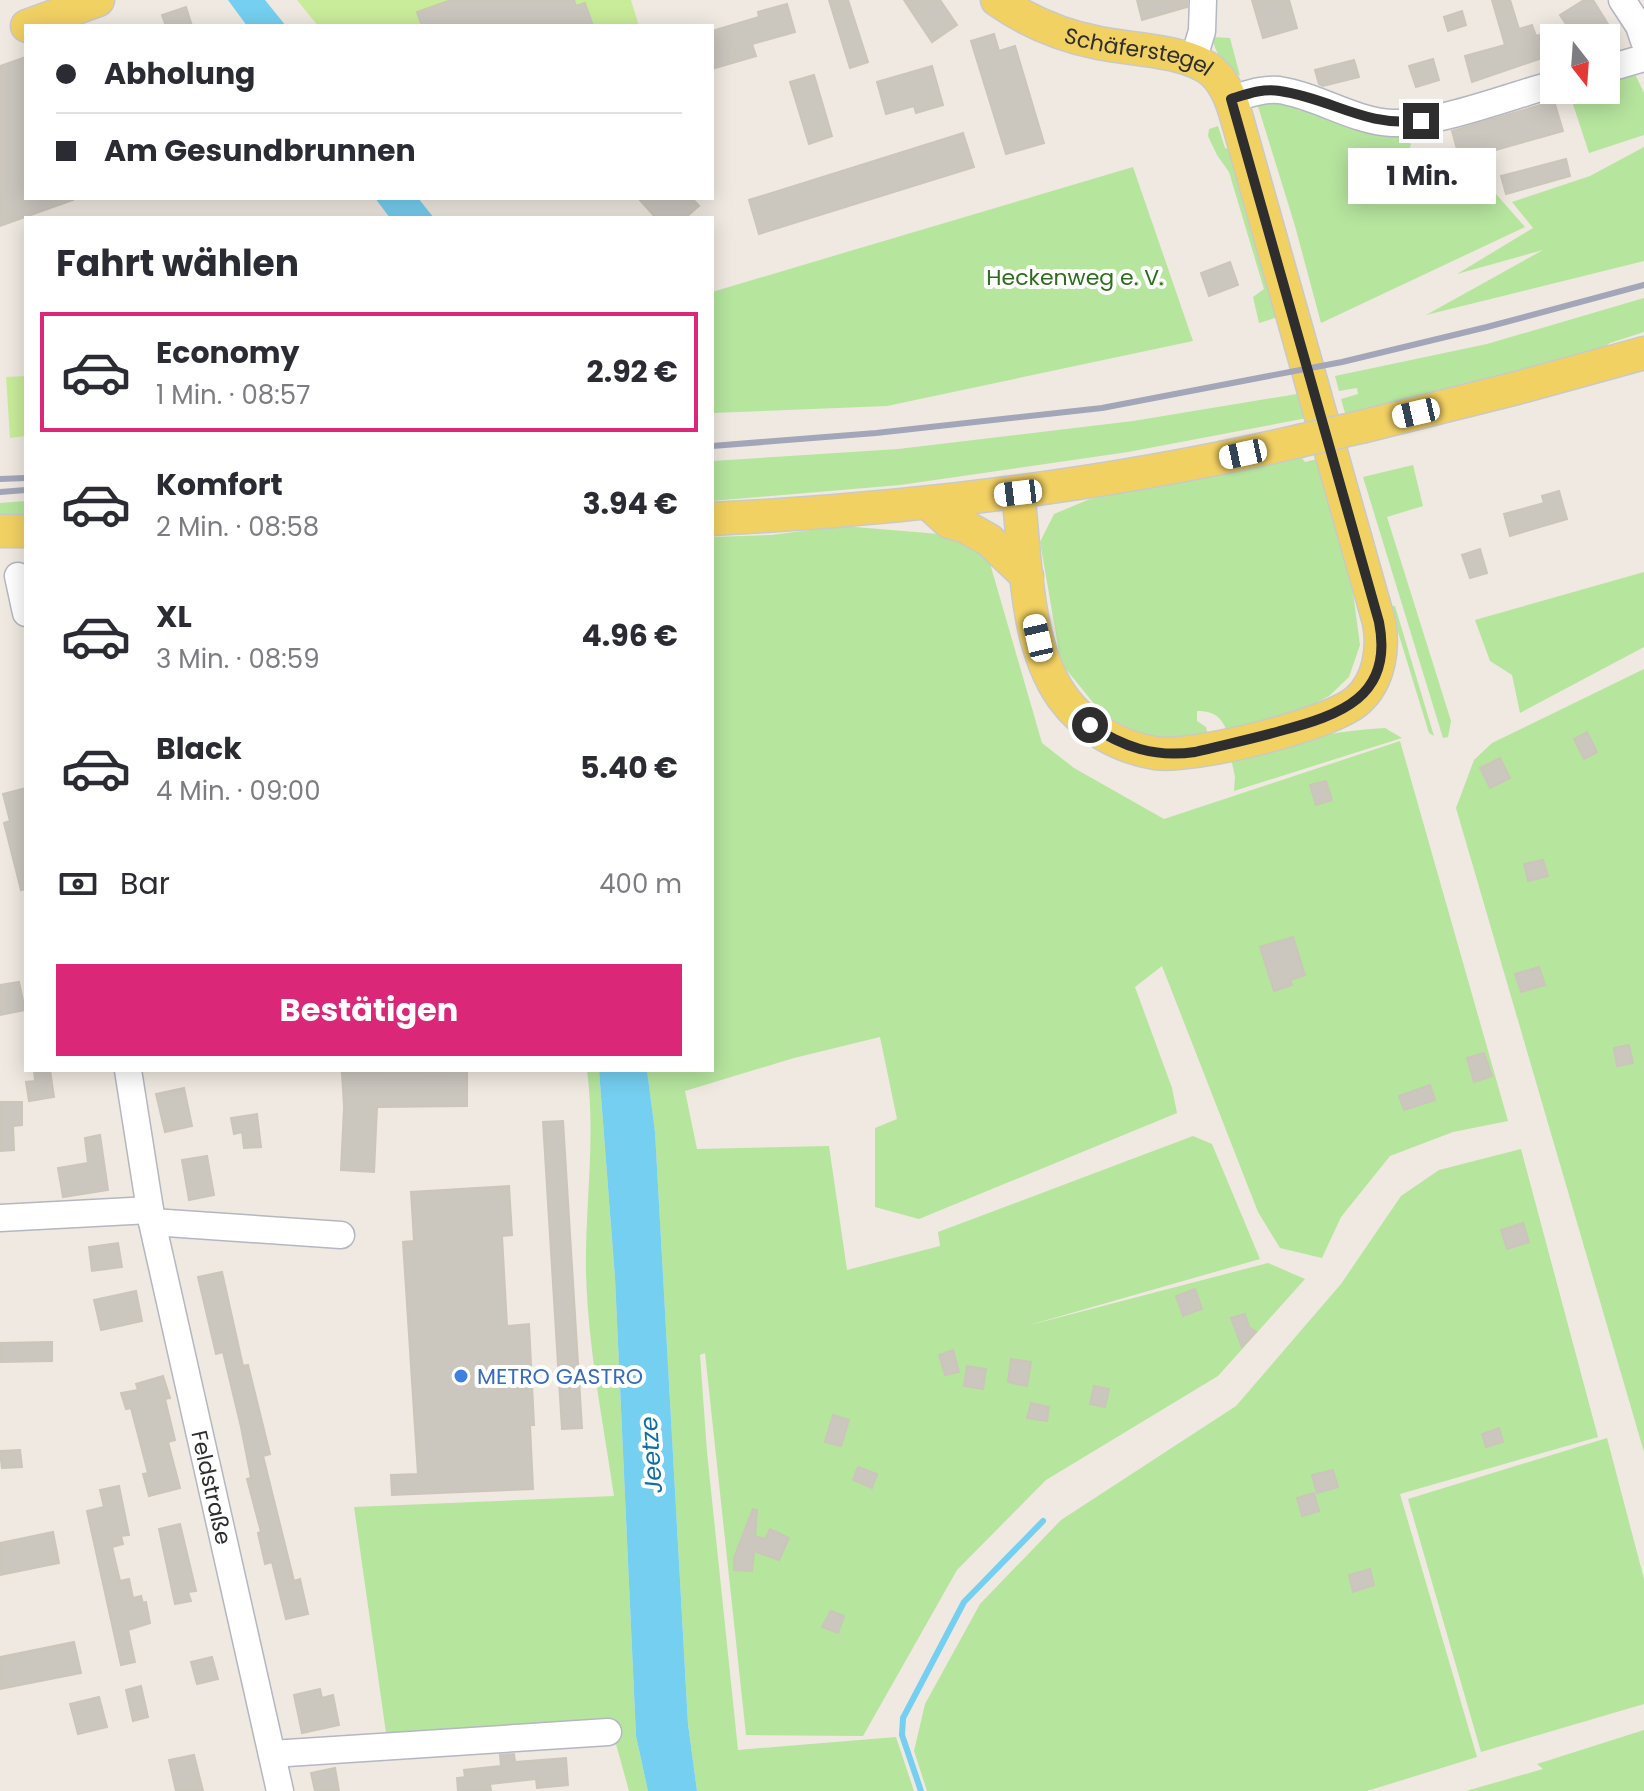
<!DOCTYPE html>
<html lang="de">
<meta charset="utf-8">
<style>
:root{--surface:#fff;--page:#f2f2f3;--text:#2b2b33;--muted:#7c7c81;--line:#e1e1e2;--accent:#db2777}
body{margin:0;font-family:Poppins,sans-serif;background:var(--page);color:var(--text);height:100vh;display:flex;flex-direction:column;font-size:30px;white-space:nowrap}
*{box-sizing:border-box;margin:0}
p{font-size:26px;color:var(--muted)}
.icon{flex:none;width:44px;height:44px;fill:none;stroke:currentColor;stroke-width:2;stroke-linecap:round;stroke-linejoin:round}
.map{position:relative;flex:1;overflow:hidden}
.details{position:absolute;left:24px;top:216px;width:690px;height:856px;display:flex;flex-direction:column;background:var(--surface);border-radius:0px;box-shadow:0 4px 20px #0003}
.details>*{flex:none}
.banner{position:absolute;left:24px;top:24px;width:690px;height:176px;border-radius:0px;box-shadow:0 4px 20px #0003;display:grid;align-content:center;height:176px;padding:0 32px;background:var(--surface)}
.needle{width:52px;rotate:163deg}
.buttons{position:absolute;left:1540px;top:24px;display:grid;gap:16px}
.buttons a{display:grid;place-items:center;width:80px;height:80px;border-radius:0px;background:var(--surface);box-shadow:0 4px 20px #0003;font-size:40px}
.end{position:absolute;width:36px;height:36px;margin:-18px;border:10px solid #2e2e2e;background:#fff;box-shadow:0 0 0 4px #fff}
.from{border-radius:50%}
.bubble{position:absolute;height:56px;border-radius:0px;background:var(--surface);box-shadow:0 4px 20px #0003;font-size:26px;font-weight:700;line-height:56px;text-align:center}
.car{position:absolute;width:24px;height:48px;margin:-24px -12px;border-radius:10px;box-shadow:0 0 6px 2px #0007;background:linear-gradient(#fff 24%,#345 0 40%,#fff 0 76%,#345 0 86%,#fff 0)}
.banner b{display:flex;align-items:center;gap:28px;height:76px;font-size:30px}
.banner b+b{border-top:2px solid var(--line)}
.banner i{width:20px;height:20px;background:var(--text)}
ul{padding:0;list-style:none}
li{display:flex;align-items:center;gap:24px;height:120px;margin:0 16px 12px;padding:0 16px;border:4px solid transparent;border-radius:0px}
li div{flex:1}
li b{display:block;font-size:30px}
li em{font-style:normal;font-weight:700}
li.active{border-color:var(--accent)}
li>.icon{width:72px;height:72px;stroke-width:1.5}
h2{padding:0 32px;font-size:36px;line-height:96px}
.pay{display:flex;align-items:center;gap:20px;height:88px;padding:0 32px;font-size:30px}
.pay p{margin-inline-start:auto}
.button{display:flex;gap:16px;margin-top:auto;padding:16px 32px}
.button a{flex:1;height:92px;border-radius:0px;background:var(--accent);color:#fff;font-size:32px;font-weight:700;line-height:92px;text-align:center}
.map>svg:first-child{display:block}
.green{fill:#b6e59e}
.pitch{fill:#c9ec9a}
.water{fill:#75cff0}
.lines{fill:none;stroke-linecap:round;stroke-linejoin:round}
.stream{stroke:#75cff0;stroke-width:6}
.building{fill:#cbc7bf;stroke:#cbc5ba;stroke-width:2}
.minor-casing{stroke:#b4b7c1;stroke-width:29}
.major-casing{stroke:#c9c9c9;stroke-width:35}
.minor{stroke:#fff;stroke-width:26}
.major{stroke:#f2d163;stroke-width:32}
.rail{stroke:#a3a6b8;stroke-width:6}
.major-bridge-casing{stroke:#c9c9c9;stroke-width:35;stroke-linecap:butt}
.major-bridge{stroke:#f2d163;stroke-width:32}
.route{stroke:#2e2e2e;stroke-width:10}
.shop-dot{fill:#3f7fe0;stroke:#fff;stroke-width:3}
.labels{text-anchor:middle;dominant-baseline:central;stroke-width:8;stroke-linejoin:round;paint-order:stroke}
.street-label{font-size:22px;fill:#2e2e2e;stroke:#fff}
.park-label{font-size:22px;fill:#2c6e1b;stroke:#fff}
.shop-label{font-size:22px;fill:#366cbe;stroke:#fff;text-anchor:start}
.water-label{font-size:24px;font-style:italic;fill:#0d6fa3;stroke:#fff}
</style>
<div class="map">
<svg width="1644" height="1791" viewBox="0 0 1644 1791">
<rect width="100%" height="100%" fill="#efe9e1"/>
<!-- green -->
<g class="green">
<path d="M 1212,37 L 1230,38 L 1240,76 C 1224,67 1216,55 1212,37 Z"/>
<path d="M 1633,70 L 1644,93 L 1644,135 L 1589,153 L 1569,92 L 1606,90 L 1606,79 Z"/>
<path d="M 1264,101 L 1301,105 L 1298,110 L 1393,130 L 1411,144 L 1409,150 L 1435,180 L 1496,194 L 1525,227 L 1321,323 L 1295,226 L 1257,103 Z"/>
<path d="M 1218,126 L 1225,148 L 1236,152 L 1278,317 L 1259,323 L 1253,297 L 1264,289 L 1229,172 L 1217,155 L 1208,136 L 1209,129 Z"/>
<path d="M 1644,147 L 1644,261 L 1426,315 L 1543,250 L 1457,274 L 1533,228 L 1512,202 L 1590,176 Z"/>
<path d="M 1133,167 L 1193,341 L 887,406 L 712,413 L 712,292 Z"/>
<path d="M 1644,298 L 1644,332 L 1610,343 L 1603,348 L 1501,378 L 1374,409 L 1345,413 L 1341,399 L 1358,394 L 1357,388 L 1339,391 L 1335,376 L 1487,344 Z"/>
<path d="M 1297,394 L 1307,418 L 1128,452 L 900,485 L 712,501 L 712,461 L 898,449 L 1133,421 Z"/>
<path d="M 1302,458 L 1305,462 L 1321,458 L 1351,578 L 1360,645 L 1349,677 L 1329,696 L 1291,716 L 1228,733 C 1221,717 1215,711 1197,711 L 1197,721 L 1206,727 L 1208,736 L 1152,739 L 1104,716 L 1061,663 L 1040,542 L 1054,514 L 1090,499 Z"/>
<path d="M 1413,465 L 1423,506 L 1387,517 L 1451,721 L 1448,737 L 1443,738 L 1363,477 Z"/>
<path d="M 26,501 L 26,518 L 0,520 L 0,503 Z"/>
<path d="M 843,526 L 939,534 L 975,543 L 989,560 L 1042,743 L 1074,768 L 1164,819 L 1400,741 L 1508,1121 L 1453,1132 L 1390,1156 L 1341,1217 L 1322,1258 L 1280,1248 L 1258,1212 L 1162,966 L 1135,987 L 1172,1088 L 1177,1113 L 919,1219 L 875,1207 L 875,1128 L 897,1119 L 880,1037 L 794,1058 L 685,1091 L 697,1149 L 829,1146 L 847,1270 L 940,1246 L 938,1232 L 1193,1136 L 1212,1144 L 1260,1259 L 1026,1326 L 1268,1263 L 1305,1279 L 1218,1376 L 1046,1480 L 957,1570 L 863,1736 L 746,1735 L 705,1353 L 700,1355 L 707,1452 L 738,1750 L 896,1737 L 914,1791 L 697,1791 L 688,1724 L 655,1133 L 647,1070 L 712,1070 L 712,537 L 771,535 Z"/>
<path d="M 1644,572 L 1644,647 L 1520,713 L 1512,675 L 1490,661 L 1475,620 Z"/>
<path d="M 1390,606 L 1395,606 L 1434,736 L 1429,733 Z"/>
<path d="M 1644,669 L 1644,1452 L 1456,808 L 1474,760 L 1492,743 Z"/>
<path d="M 1385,728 L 1402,738 L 1234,791 L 1235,777 L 1231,758 C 1282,742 1332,731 1385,728 Z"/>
<path d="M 587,1070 L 599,1070 L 615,1278 L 636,1736 L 648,1791 L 629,1791 L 613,1733 L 387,1740 L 354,1507 L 614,1496 C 603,1421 588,1348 586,1272 C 585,1202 596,1140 587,1070 Z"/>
<path d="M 1521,1149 L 1598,1437 L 1400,1494 L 1477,1757 L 1367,1791 L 927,1791 L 914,1751 L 925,1704 L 980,1604 L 1061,1520 L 1236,1406 L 1341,1284 L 1401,1196 L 1439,1170 Z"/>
<path d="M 1607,1438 L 1644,1579 L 1644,1704 L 1481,1752 L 1408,1499 Z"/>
<path d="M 1644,1730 L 1644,1791 L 1466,1791 L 1543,1769 L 1537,1764 Z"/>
</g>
<!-- pitch -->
<g class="pitch">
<path d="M 297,0 L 631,0 L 639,26 L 318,26 Z"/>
<path d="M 26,376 L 26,436 L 10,438 L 6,377 Z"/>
</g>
<!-- water -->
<g class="water">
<path d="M 228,0 L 265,0 L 286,26 L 247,26 Z"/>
<path d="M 375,198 L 418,198 L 434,218 L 390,218 Z"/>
<path d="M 599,1070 L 647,1070 L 655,1132 L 688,1724 L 697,1791 L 648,1791 L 636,1736 L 615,1278 Z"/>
</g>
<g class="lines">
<!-- stream -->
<path class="stream" d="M 921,1791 L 902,1735 L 903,1718 L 964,1602 L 1043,1521"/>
</g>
<!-- building -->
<g class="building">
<path d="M 451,0 L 574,0 L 576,6 L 585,3 L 593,26 L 422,26 L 417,12 Z"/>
<path d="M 829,0 L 848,0 L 868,62 L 850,68 Z"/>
<path d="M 904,0 L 940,0 L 957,25 L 932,42 Z"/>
<path d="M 1137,0 L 1187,0 L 1187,7 L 1142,20 Z"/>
<path d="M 1252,0 L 1289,0 L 1297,28 L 1263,38 Z"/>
<path d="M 1492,0 L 1510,0 L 1519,29 L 1532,25 L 1536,36 L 1554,31 L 1554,54 L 1472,82 L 1465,56 L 1505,45 Z"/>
<path d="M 1584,0 L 1593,0 L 1611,29 L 1598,38 L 1589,38 L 1584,30 L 1574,36 L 1560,15 Z"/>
<path d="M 787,4 L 795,32 L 752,44 L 756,56 L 712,69 L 712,31 L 759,17 L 758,12 Z"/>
<path d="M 186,7 L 192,26 L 166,26 L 162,15 Z"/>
<path d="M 1462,11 L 1466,25 L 1448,31 L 1444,17 Z"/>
<path d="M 994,34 L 999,51 L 1015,46 L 1044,143 L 1006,154 L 971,41 Z"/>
<path d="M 26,57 L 26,198 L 72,198 L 73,200 L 0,226 L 0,66 Z"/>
<path d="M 1433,59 L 1439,80 L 1416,87 L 1409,66 Z"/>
<path d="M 1354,60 L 1359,77 L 1323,86 L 1319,84 L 1315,70 Z"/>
<path d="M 932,66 L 943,105 L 916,113 L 914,106 L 886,114 L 877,82 Z"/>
<path d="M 814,75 L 832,136 L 809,144 L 790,82 Z"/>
<path d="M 1554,101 L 1563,131 L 1460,160 L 1452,131 Z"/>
<path d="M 963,133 L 974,167 L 759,234 L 749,200 Z"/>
<path d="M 1566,159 L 1570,176 L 1506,194 L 1501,176 Z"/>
<path d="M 638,198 L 692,198 L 699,206 L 685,218 L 656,218 Z"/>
<path d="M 1230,262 L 1238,285 L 1209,296 L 1201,273 Z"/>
<path d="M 1559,491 L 1567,519 L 1510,536 L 1504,514 L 1544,503 L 1542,496 Z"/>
<path d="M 1480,549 L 1487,573 L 1470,578 L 1462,555 Z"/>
<path d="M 1587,732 L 1597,752 L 1584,759 L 1574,739 Z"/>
<path d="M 1500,758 L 1510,778 L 1490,788 L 1480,768 Z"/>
<path d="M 1326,781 L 1332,800 L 1316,805 L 1310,785 Z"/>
<path d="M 26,788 L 26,889 L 21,890 L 4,823 L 10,821 L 3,794 Z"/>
<path d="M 1543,860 L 1548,876 L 1528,881 L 1524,864 Z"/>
<path d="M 1293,937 L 1305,975 L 1290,980 L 1292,985 L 1274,991 L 1260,947 Z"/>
<path d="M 1539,967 L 1545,985 L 1521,992 L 1515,974 Z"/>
<path d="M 19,982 L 25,1010 L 0,1015 L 0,985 Z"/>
<path d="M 1629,1045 L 1633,1063 L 1617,1066 L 1614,1048 Z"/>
<path d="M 1484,1053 L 1492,1076 L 1474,1082 L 1467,1058 Z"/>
<path d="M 34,1070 L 50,1070 L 54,1097 L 29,1101 L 26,1082 L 35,1081 Z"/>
<path d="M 467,1071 L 467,1106 L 377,1107 L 374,1172 L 341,1170 L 344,1107 L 342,1073 Z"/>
<path d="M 1430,1085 L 1435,1100 L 1404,1110 L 1399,1096 Z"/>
<path d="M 184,1088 L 192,1126 L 165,1132 L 156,1094 Z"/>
<path d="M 0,1102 L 22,1102 L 22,1125 L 13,1126 L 14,1150 L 0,1151 Z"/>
<path d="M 257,1114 L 261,1147 L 244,1148 L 242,1132 L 234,1134 L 231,1118 Z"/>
<path d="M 563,1121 L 582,1428 L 562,1429 L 543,1122 Z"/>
<path d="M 100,1135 L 108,1190 L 63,1197 L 58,1168 L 88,1163 L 85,1138 Z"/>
<path d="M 207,1156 L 214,1195 L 189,1200 L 182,1160 Z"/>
<path d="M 509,1186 L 512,1235 L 502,1236 L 507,1326 L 529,1324 L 534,1425 L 530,1425 L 533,1489 L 392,1495 L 391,1475 L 418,1474 L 403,1242 L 414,1241 L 411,1192 Z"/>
<path d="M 1523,1223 L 1529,1242 L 1507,1249 L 1501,1230 Z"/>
<path d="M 118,1243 L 122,1267 L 92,1271 L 89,1247 Z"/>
<path d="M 222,1272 L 243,1366 L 248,1365 L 270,1454 L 263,1456 L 294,1581 L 300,1579 L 308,1614 L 286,1619 L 272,1562 L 265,1564 L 258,1533 L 261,1532 L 247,1479 L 251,1478 L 241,1427 L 223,1352 L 216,1354 L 198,1277 Z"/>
<path d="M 1195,1289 L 1202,1309 L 1183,1316 L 1176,1296 Z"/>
<path d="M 136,1291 L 142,1321 L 101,1330 L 94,1300 Z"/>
<path d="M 1245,1314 L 1249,1327 L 1256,1332 L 1242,1347 L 1231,1318 Z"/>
<path d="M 52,1342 L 52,1361 L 0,1362 L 0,1343 Z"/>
<path d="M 953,1350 L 959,1372 L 945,1375 L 939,1355 Z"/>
<path d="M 1011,1359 L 1031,1362 L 1027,1386 L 1008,1382 Z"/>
<path d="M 967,1366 L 986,1369 L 983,1389 L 964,1386 Z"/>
<path d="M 163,1376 L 170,1398 L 165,1399 L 175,1440 L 168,1442 L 180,1488 L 149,1496 L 143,1474 L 148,1473 L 131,1408 L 126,1409 L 121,1393 L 138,1390 L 136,1384 Z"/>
<path d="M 1094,1386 L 1109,1389 L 1105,1407 L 1090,1404 Z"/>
<path d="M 1031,1403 L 1049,1407 L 1047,1421 L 1027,1418 Z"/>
<path d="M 833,1415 L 849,1420 L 841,1446 L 825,1442 Z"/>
<path d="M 1499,1428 L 1503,1442 L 1486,1447 L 1482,1434 Z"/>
<path d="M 20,1450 L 22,1467 L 2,1468 L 0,1451 Z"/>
<path d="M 858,1467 L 877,1474 L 872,1488 L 853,1480 Z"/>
<path d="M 1333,1470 L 1338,1487 L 1317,1493 L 1312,1475 Z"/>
<path d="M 119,1486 L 129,1535 L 121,1536 L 123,1544 L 112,1547 L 120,1581 L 129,1579 L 133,1598 L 141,1596 L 143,1603 L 146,1602 L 150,1623 L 128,1630 L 135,1662 L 121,1665 L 87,1511 L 104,1507 L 100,1490 Z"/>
<path d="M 1314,1493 L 1319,1511 L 1302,1516 L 1297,1498 Z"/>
<path d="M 753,1509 L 757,1510 L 755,1536 L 765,1539 L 770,1529 L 789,1538 L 779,1560 L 754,1551 L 752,1571 L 734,1570 L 734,1558 Z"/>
<path d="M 180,1524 L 196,1591 L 188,1592 L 191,1601 L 175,1604 L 159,1529 Z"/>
<path d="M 53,1532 L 59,1563 L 0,1575 L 0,1543 Z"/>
<path d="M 1370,1569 L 1374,1585 L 1353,1592 L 1349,1575 Z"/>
<path d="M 831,1611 L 844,1616 L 838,1633 L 822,1627 Z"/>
<path d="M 74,1642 L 81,1673 L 0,1689 L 0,1657 Z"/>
<path d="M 212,1657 L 218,1679 L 197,1684 L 191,1662 Z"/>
<path d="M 141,1686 L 148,1717 L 133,1721 L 126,1690 Z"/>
<path d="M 320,1689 L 322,1698 L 333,1695 L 339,1725 L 302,1733 L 294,1695 Z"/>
<path d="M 99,1697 L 107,1727 L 78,1734 L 70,1704 Z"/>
<path d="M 514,1754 L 515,1762 L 566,1758 L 568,1785 L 537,1788 L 536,1779 L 490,1784 L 491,1791 L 458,1791 L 457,1778 L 465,1777 L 464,1770 L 501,1766 L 500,1755 Z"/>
<path d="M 194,1755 L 203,1791 L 176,1791 L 169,1760 Z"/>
<path d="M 335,1768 L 339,1791 L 315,1791 L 311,1773 Z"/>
</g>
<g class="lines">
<!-- minor casing -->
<g class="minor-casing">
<g id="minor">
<path d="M 1622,0 L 1639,26 L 1644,41"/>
<path d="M 1193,61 L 1202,31 L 1203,0"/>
<path d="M 1606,69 L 1644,58"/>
<path d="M 1231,99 C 1246,95 1263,88 1279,90 C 1318,96 1353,121 1392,123 C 1436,125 1510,96 1554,84"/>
<path d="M 18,576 L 26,613"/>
<path id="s1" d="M 128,1070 L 152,1222 L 280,1791"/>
<path d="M 0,1218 L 150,1210"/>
<path d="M 152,1222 L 341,1235"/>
<path d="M 272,1754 L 608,1732"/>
</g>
</g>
<!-- major casing -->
<g class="major-casing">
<g id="major">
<path id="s2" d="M 997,0 C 1027,21 1063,36 1099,43 C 1132,50 1188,50 1213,72 C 1230,88 1235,112 1241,133 L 1379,622 C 1384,649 1379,681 1358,700 C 1331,725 1191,759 1155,753 C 1119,747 1085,728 1063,698 C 1024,644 1026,556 1018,493"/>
<path d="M 27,26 L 98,0"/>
<path d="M 1365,426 L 1517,388 L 1644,353"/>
<path d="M 928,503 L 949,522 L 964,526 L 989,540 L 1027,576"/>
<path d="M 712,519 C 910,509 1106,486 1299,441"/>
<path d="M 0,531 L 26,531"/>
</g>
</g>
<!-- minor -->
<use href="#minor" class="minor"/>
<!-- major -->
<use href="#major" class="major"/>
<!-- rail -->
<g class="rail">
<path d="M 712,446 L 876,433 L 1102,408 L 1342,362 L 1487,327 L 1644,285"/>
<path d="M 0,479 L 26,478"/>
<path d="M 0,492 L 26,490"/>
</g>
<!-- major-bridge casing -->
<g class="major-bridge-casing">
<path id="major-bridge" d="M 1299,441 L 1365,426"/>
</g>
<!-- major-bridge -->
<use href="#major-bridge" class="major-bridge"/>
</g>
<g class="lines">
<!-- route -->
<path class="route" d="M 1090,725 C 1123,747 1155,758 1195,752 C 1223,745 1252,739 1280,731 C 1340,715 1394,697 1379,622 L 1231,99 C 1247,94 1263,88 1280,91 C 1333,99 1364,127 1421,121"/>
</g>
<!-- markers -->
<circle class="shop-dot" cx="461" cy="1376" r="8"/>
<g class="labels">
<!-- street labels -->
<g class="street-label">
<text stroke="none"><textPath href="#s2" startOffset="152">Schäferstegel</textPath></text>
<text stroke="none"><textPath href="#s1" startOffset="426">Feldstraße</textPath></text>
</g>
<!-- park labels -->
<g class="park-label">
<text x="1075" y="277">Heckenweg e. V.</text>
</g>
<!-- shop labels -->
<g class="shop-label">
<text x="477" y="1376">METRO GASTRO</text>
</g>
<!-- water labels -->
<g class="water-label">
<text transform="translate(651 1455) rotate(-94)">Jeetze</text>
</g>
</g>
</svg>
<div class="buttons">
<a><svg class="needle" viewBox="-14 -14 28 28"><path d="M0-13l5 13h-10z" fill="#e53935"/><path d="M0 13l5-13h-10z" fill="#7c7c81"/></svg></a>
</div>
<i class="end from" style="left:1090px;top:725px"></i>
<i class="end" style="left:1421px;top:121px"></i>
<div class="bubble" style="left:1348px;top:148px;width:148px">1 Min.</div>
<i class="car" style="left:1416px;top:413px;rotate:257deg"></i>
<i class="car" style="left:1243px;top:454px;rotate:258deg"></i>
<i class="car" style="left:1018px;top:493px;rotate:263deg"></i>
<i class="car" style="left:1038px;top:638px;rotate:347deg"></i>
<div class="banner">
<b><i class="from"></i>Abholung</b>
<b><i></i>Am Gesundbrunnen</b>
</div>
<section class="details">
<h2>Fahrt wählen</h2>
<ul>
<li class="active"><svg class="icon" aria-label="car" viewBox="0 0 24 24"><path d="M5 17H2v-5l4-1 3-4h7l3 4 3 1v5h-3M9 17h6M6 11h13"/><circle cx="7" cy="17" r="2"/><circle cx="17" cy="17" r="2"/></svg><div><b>Economy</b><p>1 Min. · 08:57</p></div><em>2.92 €</em></li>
<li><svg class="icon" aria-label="car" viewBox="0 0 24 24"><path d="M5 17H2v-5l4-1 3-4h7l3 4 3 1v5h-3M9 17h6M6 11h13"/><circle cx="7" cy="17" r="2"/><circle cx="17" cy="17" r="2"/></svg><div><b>Komfort</b><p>2 Min. · 08:58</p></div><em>3.94 €</em></li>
<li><svg class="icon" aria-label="car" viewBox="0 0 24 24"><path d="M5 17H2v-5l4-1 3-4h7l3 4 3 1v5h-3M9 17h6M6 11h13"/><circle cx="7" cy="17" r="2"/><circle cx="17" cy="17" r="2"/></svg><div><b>XL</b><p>3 Min. · 08:59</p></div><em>4.96 €</em></li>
<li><svg class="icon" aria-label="car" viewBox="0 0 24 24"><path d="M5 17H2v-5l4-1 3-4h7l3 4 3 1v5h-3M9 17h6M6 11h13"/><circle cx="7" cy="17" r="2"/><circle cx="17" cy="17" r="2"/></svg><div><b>Black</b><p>4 Min. · 09:00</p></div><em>5.40 €</em></li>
</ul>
<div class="pay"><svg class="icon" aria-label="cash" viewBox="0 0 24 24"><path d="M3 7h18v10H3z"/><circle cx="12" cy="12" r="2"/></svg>Bar<p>400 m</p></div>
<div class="button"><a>Bestätigen</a></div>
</section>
</div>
